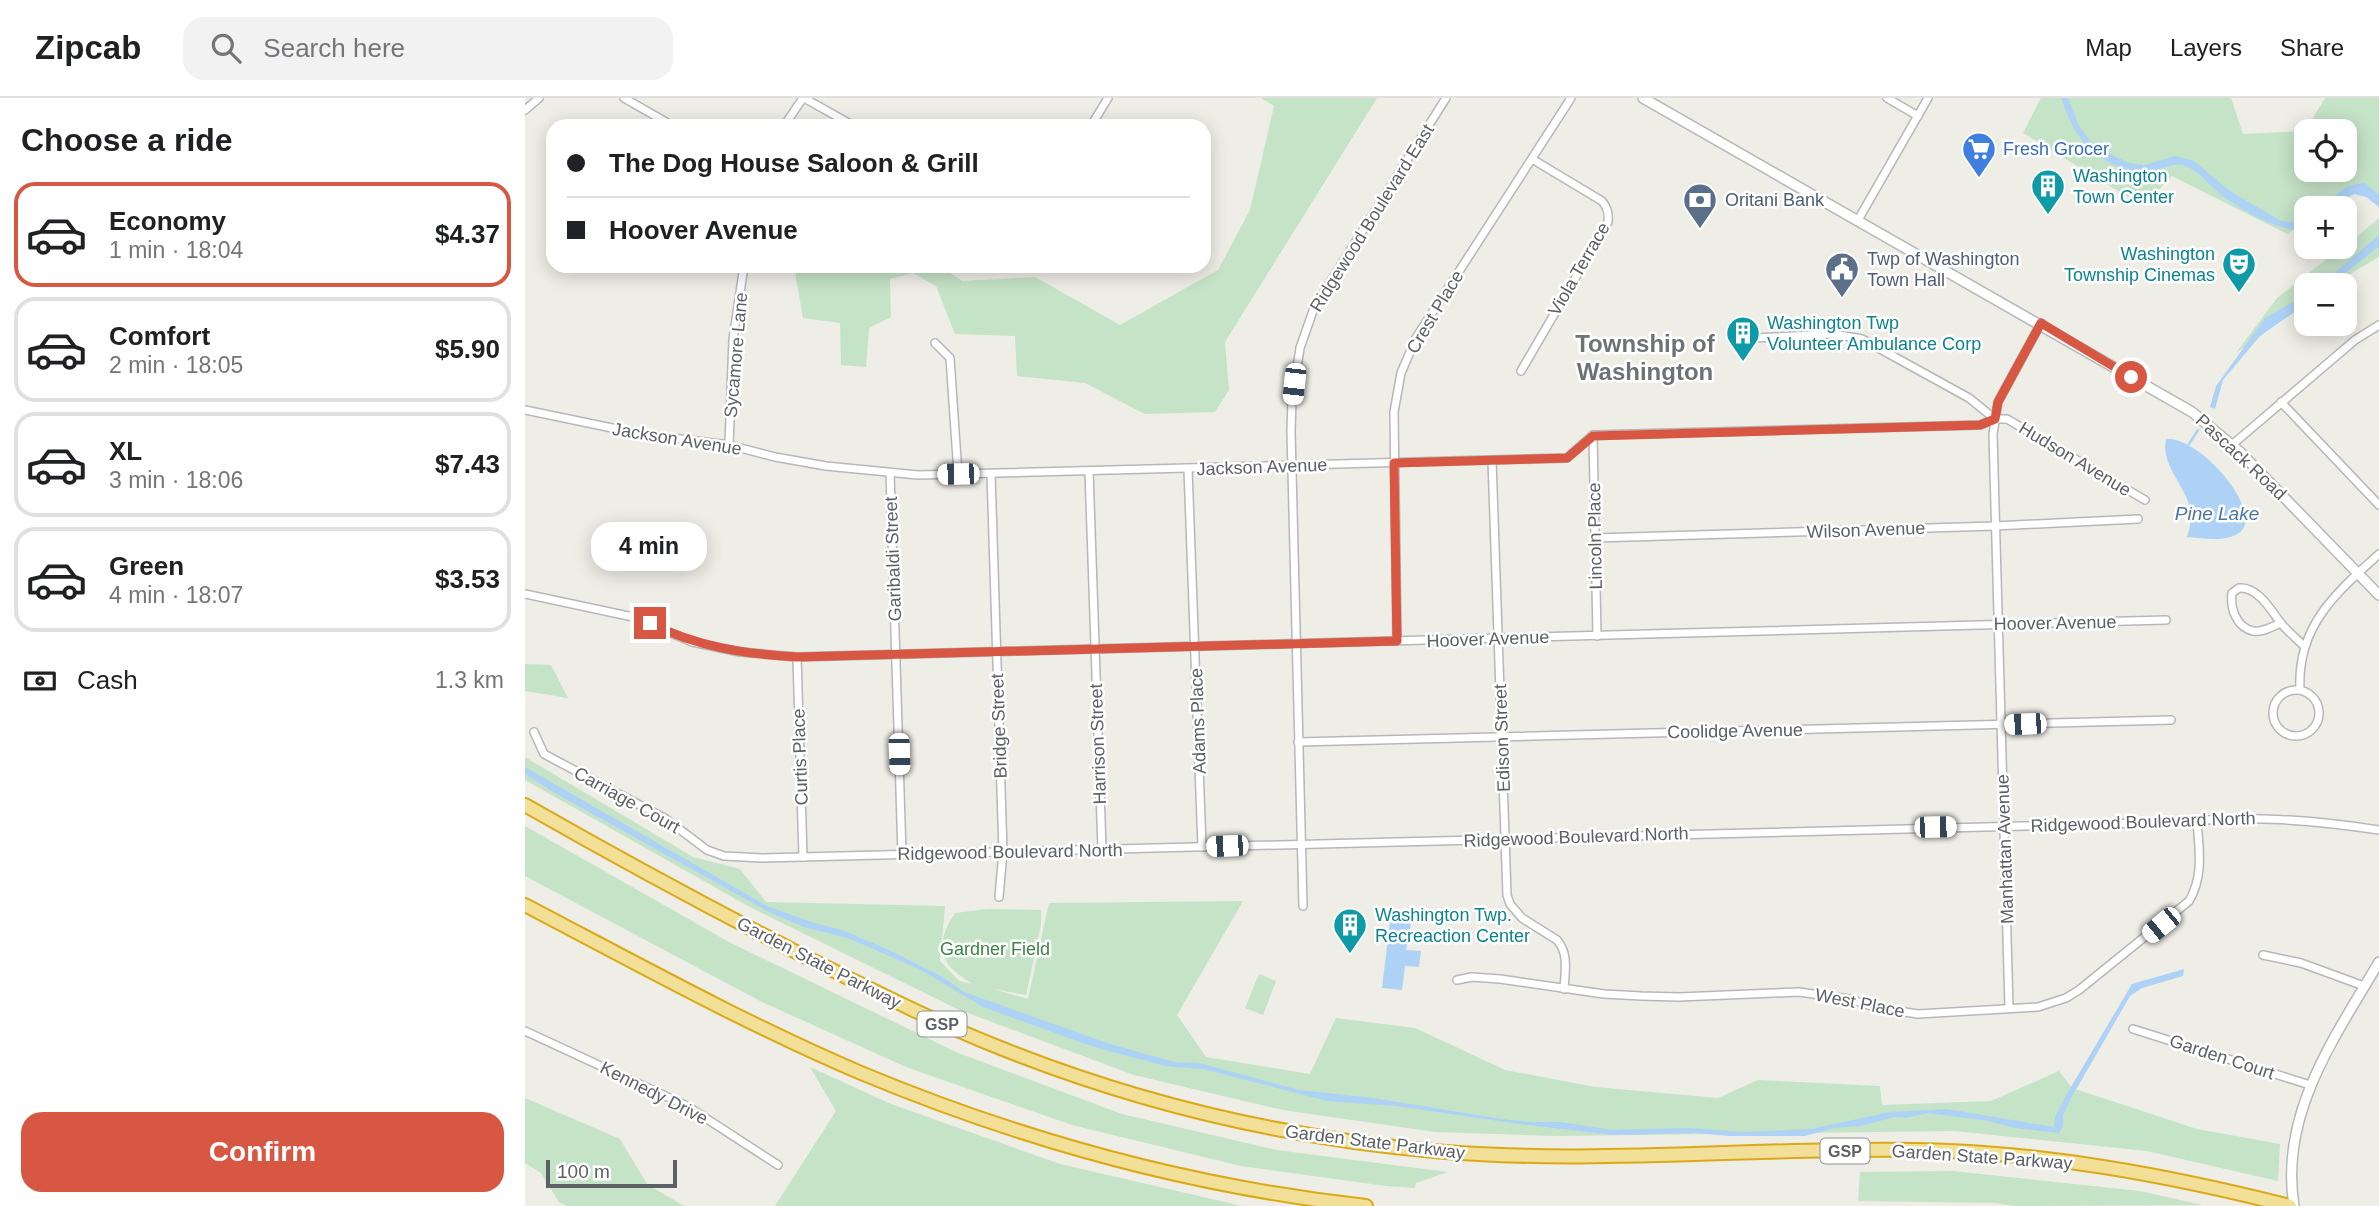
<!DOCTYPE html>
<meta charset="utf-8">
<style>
:root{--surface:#fff;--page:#f2f2f2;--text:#202124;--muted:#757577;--line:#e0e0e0;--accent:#d75743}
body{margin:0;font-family:Arial,sans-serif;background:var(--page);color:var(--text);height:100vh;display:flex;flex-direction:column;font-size:26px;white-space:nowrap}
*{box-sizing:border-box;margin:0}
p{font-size:23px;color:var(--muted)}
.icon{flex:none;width:38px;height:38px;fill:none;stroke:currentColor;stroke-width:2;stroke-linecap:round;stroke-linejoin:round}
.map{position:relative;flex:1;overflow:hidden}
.drawer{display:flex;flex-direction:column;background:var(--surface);width:525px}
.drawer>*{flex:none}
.hud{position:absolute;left:21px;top:21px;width:665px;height:154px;border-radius:21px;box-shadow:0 4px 18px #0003;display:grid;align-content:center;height:154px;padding:0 21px;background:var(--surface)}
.controls{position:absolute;left:1769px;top:21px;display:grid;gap:14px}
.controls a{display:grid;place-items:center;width:63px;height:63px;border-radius:14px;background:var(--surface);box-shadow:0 4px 18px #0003;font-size:35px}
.scale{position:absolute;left:21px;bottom:18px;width:131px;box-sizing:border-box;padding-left:7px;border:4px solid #5d6064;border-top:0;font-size:19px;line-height:24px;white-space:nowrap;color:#5d6064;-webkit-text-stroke:5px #fff;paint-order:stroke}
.end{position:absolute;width:32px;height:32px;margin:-16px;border:9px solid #d75743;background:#fff;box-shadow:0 0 0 4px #fff}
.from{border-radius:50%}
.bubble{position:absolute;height:49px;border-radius:21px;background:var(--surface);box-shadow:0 4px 18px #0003;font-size:23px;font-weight:600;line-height:49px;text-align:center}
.car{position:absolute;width:21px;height:42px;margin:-21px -10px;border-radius:9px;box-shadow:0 0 5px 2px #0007;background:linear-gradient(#fff 24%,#345 0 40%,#fff 0 76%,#345 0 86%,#fff 0)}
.hud b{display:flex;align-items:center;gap:24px;height:66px;font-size:26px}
.hud b+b{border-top:2px solid var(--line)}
.hud i{width:18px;height:18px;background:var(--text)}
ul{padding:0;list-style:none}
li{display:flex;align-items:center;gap:21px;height:105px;margin:0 14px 10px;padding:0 7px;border:4px solid var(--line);border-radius:21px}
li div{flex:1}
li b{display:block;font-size:26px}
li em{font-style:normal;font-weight:600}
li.active{border-color:var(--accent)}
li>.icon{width:63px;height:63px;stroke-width:1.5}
h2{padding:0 21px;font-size:32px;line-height:84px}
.pay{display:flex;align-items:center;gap:18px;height:77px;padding:0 21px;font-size:26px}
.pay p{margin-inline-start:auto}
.cta{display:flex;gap:14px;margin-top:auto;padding:14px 21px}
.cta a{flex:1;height:80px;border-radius:21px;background:var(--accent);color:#fff;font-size:28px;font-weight:600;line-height:80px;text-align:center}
header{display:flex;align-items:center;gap:42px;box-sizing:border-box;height:98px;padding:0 35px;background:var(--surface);border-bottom:2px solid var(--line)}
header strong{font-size:33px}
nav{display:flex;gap:38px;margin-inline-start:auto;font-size:24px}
.search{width:490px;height:63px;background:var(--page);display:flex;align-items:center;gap:18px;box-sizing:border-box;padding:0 24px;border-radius:21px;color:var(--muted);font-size:26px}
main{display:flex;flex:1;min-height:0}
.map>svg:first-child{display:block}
.green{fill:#c5e3c7;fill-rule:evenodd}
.water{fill:#aed2f6}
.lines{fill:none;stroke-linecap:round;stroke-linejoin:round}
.stream{stroke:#aed2f6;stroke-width:2.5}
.minor-casing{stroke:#b6b7bb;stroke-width:10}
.tertiary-casing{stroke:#b6b7bb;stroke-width:12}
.motorway-casing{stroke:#dba918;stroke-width:16}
.minor{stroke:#fff;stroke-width:7}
.tertiary{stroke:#fff;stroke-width:9}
.motorway{stroke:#f2e099;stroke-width:12}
.route{stroke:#d75743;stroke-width:9}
.labels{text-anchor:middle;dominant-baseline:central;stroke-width:5;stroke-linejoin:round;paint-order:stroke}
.shield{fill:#fff;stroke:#8e9092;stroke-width:2}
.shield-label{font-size:16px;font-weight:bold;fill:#5d6064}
.shop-label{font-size:18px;fill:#366cbe;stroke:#fff;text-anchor:start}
.culture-label{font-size:18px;fill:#0d838f;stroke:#fff;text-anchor:start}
.service-label{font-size:18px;fill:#4e5e75;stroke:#fff;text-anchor:start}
.street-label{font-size:18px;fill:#5d6064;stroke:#fff}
.park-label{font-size:18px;fill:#3f8246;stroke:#fff}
.water-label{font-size:19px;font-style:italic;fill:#4c73a6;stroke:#fff}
.district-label{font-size:24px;font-weight:bold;fill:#6e7276;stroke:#fff}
</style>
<header>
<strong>Zipcab</strong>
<div class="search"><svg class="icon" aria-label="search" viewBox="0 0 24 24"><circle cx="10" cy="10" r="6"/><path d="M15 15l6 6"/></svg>Search here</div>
<nav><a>Map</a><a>Layers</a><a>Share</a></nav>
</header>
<main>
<section class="drawer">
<h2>Choose a ride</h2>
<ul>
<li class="active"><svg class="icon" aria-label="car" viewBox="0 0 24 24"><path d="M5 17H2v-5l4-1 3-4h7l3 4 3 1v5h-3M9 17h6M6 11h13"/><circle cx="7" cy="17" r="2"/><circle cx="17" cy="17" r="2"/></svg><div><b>Economy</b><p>1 min · 18:04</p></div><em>$4.37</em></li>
<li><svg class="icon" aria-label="car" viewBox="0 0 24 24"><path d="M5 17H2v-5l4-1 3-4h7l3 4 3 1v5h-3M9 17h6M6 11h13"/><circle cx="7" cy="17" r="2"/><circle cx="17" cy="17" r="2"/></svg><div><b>Comfort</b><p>2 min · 18:05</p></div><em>$5.90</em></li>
<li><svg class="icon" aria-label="car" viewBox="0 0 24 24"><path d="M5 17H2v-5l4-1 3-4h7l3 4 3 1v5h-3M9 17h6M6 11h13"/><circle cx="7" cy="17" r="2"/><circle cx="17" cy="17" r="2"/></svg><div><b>XL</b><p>3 min · 18:06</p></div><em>$7.43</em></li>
<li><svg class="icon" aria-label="car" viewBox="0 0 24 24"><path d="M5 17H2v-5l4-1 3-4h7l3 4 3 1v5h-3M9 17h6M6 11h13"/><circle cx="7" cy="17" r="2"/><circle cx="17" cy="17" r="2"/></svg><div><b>Green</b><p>4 min · 18:07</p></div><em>$3.53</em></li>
</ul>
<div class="pay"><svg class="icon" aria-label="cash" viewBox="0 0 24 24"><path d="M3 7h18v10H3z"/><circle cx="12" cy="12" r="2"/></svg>Cash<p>1.3 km</p></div>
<div class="cta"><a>Confirm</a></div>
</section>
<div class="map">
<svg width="1854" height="1108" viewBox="0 0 1854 1108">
<rect width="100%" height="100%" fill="#eeede6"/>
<!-- green -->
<g class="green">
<path d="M 736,0 L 852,0 L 700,244 L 704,292 L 690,314 L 620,316 L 560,285 L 492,278 L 490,238 L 430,236 L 411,188 L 388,175 L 365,181 L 366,219 L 344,230 L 341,269 L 316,267 L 315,225 L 278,220 L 269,168 L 415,168 L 437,183 L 510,179 L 595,227 L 693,172 L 725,112 L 749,8 Z"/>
<path d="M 1516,0 L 1706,0 L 1718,36 L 1780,33 L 1800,0 L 1854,0 L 1854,100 L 1832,91 L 1802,110 L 1782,110 L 1781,123 L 1762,136 L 1647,78 L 1618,108 L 1498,35 ZM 1782,33 L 1820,33 L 1820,72 L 1782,72 Z"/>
<path d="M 1854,120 L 1854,159 L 1806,187 L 1782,187 L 1781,205 L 1711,255 L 1752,200 L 1817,149 L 1820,149 Z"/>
<path d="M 0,566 L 26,567 L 43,600 L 0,593 Z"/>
<path d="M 0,659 L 168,759 L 215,771 L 241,804 L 420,808 L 415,863 L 434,883 L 448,886 C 415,868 408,848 430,815 L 463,811 L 516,812 L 516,827 L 501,897 L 468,891 L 503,901 L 524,805 L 718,803 L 652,917 L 681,959 L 785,976 L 811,920 L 890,930 L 980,972 L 1070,989 L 1193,1000 L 1233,982 L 1355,988 L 1357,1007 L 1466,1003 L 1534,973 L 1547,990 L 1672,1031 L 1755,1046 L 1753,1083 L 1622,1053 L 1430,1033 L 1030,1038 L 910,1034 L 758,1012 L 609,977 L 432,911 L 223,808 L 0,682 Z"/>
<path d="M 0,728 L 204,844 L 433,955 L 597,1016 L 751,1052 L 923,1074 L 891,1085 L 890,1090 L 861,1088 L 716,1068 L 547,1027 L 381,969 L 237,904 L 0,778 Z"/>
<path d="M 734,876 L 751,883 L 738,917 L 720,910 Z"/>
<path d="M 285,969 L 366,1006 L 535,1066 L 717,1108 L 250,1108 L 311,1013 Z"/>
<path d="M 0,1000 L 95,1041 L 122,1086 L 159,1108 L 42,1108 L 34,1104 L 16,1075 L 0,1065 Z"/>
<path d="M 1428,1073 L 1615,1093 L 1677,1107 L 1491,1108 L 1470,1105 L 1333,1103 L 1335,1074 Z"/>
</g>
<!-- water -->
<g class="water">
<path d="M 1536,0 L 1543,0 L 1554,28 L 1560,36 L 1570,48 L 1585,56 L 1604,65 L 1619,67 L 1650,58 L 1669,63 L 1705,93 L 1756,123 L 1781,125 L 1781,131 C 1756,136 1714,111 1694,95 C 1685,87 1675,75 1665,70 C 1649,61 1634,74 1618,75 C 1607,76 1597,71 1587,66 C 1556,48 1548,33 1536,0 Z"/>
<path d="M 1840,85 L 1854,97 L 1854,109 L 1841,99 L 1829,96 L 1816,104 L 1810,110 L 1799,110 C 1812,95 1819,86 1840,85 Z"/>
<path d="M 1854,137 L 1854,148 L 1806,187 L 1795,187 Z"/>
<path d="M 1781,197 L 1781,206 L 1735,238 L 1698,282 L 1690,311 L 1685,309 L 1691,288 L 1740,220 Z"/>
<path d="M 1641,341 C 1676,338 1740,415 1715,434 C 1700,445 1679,440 1662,439 C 1664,432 1666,425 1666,418 C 1665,390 1635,370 1641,341 Z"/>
<path d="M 0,669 L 242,808 L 286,824 L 320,833 L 364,852 L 416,878 L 439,894 L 585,946 L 649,964 L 674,965 L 774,992 L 849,1000 L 976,1021 L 1007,1024 L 1036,1024 L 1086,1032 L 1165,1030 L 1218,1034 L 1264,1032 L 1286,1031 L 1365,1014 L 1422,1011 L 1529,1029 L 1530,1020 L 1540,999 L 1607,886 L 1659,871 L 1658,878 L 1617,890 L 1605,898 L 1545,1002 L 1538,1017 L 1538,1028 L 1534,1035 L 1489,1030 L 1464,1023 L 1402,1015 L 1381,1020 L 1369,1019 L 1336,1028 L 1310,1030 L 1280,1038 L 1204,1038 L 1172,1035 L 1087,1037 L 987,1025 L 871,1008 L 802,1003 L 678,971 L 640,968 L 566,948 L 458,909 L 396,872 L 323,840 L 279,829 L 244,814 L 28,694 L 0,676 Z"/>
<path d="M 865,824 L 886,826 L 881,852 L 896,853 L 894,869 L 880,868 L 877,892 L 857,890 Z"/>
</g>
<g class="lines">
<!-- stream -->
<path class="stream" d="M 1664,346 L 1673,332"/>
<!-- minor casing -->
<g class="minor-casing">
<g id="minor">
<path d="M 99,0 L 148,28"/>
<path d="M 279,0 L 329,28"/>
<path d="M 1362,0 L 1393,18"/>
<path d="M 0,12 L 14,0"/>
<path d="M 259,28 L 278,0"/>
<path d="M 566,28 L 583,0"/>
<path d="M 1333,122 L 1403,0"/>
<path d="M 1208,241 L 1308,236 L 1337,241 L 1444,300 L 1470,321 L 1482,321 L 1620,402"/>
<path d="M 410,245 L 425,260 L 433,376"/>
<path d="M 996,273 L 1083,124 C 1084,116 1083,110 1077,103 L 1007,61"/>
<path d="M 1756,304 L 1854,407"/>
<path d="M 0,312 L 116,336 L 204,347 L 250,359 L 301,368 L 393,377 L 1042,360 L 1068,337 L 1455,327 L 1470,321"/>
<path d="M 1068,337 L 1072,538"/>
<path d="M 1708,346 L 1830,242 L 1854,227"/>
<path d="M 204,347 L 208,241 L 219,168"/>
<path d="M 967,362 L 982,797 L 985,806 L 997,820 L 1032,842 C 1044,856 1040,873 1039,891"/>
<path d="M 663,371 L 677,749"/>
<path d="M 564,373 L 577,751"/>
<path d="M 365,375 L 377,756"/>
<path d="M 466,376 L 478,754 L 474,799"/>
<path d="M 1070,440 L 1470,428 L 1613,421"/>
<path d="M 0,496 L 108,519 L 167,544 L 215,554 L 272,559 L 1641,522"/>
<path d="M 1756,525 C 1748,528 1737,535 1728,533 C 1711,529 1705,510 1707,495 L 1714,490 C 1732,488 1746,512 1755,524 C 1762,533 1771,540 1779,548"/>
<path d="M 872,543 L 869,314 L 876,275 L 891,240 L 1046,0"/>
<path d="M 272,559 L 278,759"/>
<path d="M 1775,591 C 1772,528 1811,495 1854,456"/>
<circle cx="1771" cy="615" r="23"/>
<path d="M 9,634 L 19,656 L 141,721 L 182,752 L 199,758 L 237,760 L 1658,724 C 1725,717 1788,722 1854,732"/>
<path d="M 773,644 L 1646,622"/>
<path d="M 778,808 L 766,333 L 767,302 L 775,250 L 789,210 L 921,0"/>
<path d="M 1738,857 L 1776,865 L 1839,888"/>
<path d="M 932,882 L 947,879 L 975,881 L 1079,896 L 1116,898 L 1154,899 L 1274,894 L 1324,901 L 1353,910 L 1393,916 L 1513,909 L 1541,900 L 1554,892 L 1664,803 C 1679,778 1674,751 1672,723"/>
<path d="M 1484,910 L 1468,336 L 1473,304 L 1516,225"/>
<path d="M 1608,931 L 1785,987"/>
<path d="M 0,933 L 162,1008 L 253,1067"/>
</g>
</g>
<!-- tertiary casing -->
<g class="tertiary-casing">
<g id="tertiary">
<path d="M 1118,0 L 1667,314 L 1714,353 L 1854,497"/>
<path d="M 1769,1108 C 1754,1016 1810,939 1854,864"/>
</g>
</g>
<!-- motorway casing -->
<g class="motorway-casing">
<g id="motorway">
<path d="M 0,707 C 91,759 183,809 277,857 C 343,890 409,924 478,951 C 616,1006 761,1040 909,1053 C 1069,1067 1230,1049 1391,1052 C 1518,1054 1642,1077 1765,1108"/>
<path d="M 0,807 C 109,864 223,927 336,975 C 497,1042 667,1089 841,1108"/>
</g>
</g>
<!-- minor -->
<use href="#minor" class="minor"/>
<!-- tertiary -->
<use href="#tertiary" class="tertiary"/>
<!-- motorway -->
<use href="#motorway" class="motorway"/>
</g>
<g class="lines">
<!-- route -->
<path class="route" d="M 125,525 C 172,549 220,556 272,559 L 872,543 L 869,365 L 1042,360 L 1068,338 L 1455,327 L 1470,321 L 1473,304 L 1516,225 L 1606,279"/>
</g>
<!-- icons -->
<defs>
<g id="supermarket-pin" transform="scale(1.75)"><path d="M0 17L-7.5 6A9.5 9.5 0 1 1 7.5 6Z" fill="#3f7fe0" stroke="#fff"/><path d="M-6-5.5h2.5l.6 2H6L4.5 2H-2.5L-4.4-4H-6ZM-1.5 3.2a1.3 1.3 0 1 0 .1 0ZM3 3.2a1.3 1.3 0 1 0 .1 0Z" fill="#fff"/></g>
<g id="building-pin" transform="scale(1.75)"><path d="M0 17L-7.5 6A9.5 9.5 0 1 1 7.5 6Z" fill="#0f9aa8" stroke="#fff"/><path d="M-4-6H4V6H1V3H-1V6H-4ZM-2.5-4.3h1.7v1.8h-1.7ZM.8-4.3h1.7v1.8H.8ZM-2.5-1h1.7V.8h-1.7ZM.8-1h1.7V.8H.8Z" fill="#fff"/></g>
<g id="bank-pin" transform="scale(1.75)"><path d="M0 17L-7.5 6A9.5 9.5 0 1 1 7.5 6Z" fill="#5c6f8a" stroke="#fff"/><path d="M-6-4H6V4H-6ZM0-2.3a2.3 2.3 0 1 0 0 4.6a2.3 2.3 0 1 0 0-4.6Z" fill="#fff"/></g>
<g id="theatre-pin" transform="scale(1.75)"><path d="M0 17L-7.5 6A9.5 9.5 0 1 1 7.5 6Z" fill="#0f9aa8" stroke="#fff"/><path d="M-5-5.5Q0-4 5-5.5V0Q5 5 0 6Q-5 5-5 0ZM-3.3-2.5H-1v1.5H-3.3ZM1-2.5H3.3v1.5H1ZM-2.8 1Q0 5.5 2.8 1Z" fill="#fff"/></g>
<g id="civic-pin" transform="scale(1.75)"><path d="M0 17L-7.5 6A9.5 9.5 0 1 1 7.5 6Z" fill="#5c6f8a" stroke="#fff"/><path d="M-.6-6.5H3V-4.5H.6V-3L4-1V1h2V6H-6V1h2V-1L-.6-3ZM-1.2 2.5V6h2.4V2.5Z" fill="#fff"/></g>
</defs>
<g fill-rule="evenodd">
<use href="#supermarket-pin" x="1454" y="51"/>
<use href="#building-pin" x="1523" y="88"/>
<use href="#bank-pin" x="1175" y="102"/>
<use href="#theatre-pin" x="1714" y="166"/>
<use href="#civic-pin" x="1317" y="171"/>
<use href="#building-pin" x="1218" y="235"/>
<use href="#building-pin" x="825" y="827"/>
</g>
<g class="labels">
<!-- shield labels -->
<g class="shield">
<rect x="392.5" y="913.5" width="49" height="25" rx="5"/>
<rect x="1295.5" y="1040.5" width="49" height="25" rx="5"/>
</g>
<g class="shield-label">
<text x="417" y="926">GSP</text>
<text x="1320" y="1053">GSP</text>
</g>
<!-- shop labels -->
<g class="shop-label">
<text x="1478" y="51">Fresh Grocer</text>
</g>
<!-- culture labels -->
<g class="culture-label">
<text x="1548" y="78">Washington<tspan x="1548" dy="21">Town Center</tspan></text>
<text x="1690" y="156" text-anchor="end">Washington<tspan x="1690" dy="21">Township Cinemas</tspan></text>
<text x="1242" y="225">Washington Twp<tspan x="1242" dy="21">Volunteer Ambulance Corp</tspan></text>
<text x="850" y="817">Washington Twp.<tspan x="850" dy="21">Recreaction Center</tspan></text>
</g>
<!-- service labels -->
<g class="service-label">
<text x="1200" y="102">Oritani Bank</text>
<text x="1342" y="161">Twp of Washington<tspan x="1342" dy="21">Town Hall</tspan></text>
</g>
<!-- street labels -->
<g class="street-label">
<text transform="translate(847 120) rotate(-58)">Ridgewood Boulevard East</text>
<text transform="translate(1054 171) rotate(-60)">Viola Terrace</text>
<text transform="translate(910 214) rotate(-59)">Crest Place</text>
<text transform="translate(211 257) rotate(-85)">Sycamore Lane</text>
<text transform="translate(152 341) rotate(9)">Jackson Avenue</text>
<text transform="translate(1716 359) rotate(43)">Pascack Road</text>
<text transform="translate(1550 361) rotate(31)">Hudson Avenue</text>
<text transform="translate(737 369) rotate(-2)">Jackson Avenue</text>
<text transform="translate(1341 432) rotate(-2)">Wilson Avenue</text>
<text transform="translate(1070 438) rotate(-91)">Lincoln Place</text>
<text transform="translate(368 461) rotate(-92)">Garibaldi Street</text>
<text transform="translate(1530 525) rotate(-1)">Hoover Avenue</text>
<text transform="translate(963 541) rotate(-2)">Hoover Avenue</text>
<text transform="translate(673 623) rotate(-92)">Adams Place</text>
<text transform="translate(474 628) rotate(-92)">Bridge Street</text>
<text transform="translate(1210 633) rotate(-1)">Coolidge Avenue</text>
<text transform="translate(977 640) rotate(-92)">Edison Street</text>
<text transform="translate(573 646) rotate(-92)">Harrison Street</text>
<text transform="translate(275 659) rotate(-92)">Curtis Place</text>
<text transform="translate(102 702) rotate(29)">Carriage Court</text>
<text transform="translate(1618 724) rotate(-2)">Ridgewood Boulevard North</text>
<text transform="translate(1051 739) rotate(-2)">Ridgewood Boulevard North</text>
<text transform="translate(1480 751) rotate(-92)">Manhattan Avenue</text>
<text transform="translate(485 754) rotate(-1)">Ridgewood Boulevard North</text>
<text transform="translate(294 865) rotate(27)">Garden State Parkway</text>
<text transform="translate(1335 905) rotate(11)">West Place</text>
<text transform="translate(1697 959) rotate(18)">Garden Court</text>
<text transform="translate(129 995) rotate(27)">Kennedy Drive</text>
<text transform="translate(850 1044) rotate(7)">Garden State Parkway</text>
<text transform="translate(1457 1059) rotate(4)">Garden State Parkway</text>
</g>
<!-- park labels -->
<g class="park-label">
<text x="470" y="851">Gardner Field</text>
</g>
<!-- water labels -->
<g class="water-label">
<text x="1692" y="415">Pine Lake</text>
</g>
<!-- district labels -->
<g class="district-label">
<text x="1120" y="245">Township of<tspan x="1120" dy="28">Washington</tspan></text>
</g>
</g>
</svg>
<div class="controls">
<a><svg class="icon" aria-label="locate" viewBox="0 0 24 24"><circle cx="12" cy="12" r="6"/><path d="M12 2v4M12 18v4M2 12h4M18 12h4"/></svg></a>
<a>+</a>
<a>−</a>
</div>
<div class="scale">100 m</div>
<i class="end from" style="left:1606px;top:279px"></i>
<i class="end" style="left:125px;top:525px"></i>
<div class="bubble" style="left:66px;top:424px;width:116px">4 min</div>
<i class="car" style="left:769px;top:286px;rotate:186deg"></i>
<i class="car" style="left:433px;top:376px;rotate:269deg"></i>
<i class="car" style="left:1500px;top:626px;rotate:268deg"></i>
<i class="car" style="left:374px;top:656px;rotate:178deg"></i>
<i class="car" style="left:1410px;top:729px;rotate:89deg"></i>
<i class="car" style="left:702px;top:748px;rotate:268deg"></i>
<i class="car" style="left:1636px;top:827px;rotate:231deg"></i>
<div class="hud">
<b><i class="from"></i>The Dog House Saloon &amp; Grill</b>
<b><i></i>Hoover Avenue</b>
</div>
</div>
</main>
